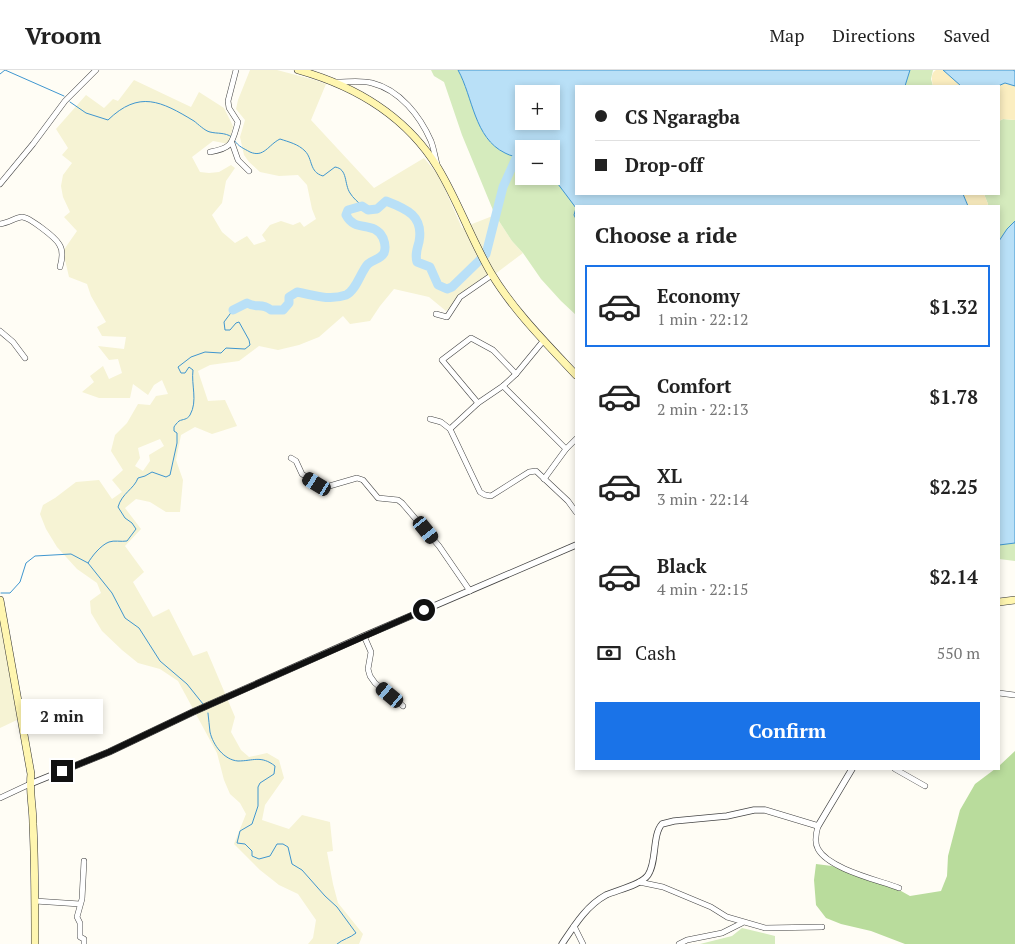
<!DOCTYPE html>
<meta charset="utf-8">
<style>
:root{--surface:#fff;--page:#f6f6f6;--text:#222;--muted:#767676;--line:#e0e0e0;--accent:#1a73e8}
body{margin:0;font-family:"PT Serif",serif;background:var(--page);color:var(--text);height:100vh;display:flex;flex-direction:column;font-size:19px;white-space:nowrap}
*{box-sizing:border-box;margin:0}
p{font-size:16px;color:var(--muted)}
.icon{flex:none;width:28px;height:28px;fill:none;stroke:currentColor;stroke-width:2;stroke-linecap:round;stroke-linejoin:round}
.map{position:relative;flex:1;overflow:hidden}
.details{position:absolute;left:575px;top:135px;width:425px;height:565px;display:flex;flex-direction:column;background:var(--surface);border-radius:0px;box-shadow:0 2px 8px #0003}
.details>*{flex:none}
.banner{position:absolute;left:575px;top:15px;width:425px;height:110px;border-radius:0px;box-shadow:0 2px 8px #0003;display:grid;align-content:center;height:110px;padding:0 20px;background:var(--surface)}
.tools{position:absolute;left:515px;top:15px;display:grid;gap:10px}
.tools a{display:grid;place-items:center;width:45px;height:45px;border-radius:0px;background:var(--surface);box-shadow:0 2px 8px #0003;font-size:25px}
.end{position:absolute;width:22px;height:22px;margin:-11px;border:6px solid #111;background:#fff;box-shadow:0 0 0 2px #fff}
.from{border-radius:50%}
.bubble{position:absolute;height:35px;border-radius:0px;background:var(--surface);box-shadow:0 2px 8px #0003;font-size:16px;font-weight:700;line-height:35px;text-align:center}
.car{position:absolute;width:15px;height:30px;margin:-15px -8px;border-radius:6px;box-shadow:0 0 4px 1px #0007;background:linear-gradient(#222 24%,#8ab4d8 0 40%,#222 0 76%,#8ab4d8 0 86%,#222 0)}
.banner b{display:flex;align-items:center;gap:18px;height:48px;font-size:19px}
.banner b+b{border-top:1px solid var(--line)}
.banner i{width:12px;height:12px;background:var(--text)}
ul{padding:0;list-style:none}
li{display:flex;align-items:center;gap:15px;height:82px;margin:0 10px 8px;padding:0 10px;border:2px solid transparent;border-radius:0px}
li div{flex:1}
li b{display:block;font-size:19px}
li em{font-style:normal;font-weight:700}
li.current{border-color:var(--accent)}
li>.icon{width:45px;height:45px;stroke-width:1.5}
h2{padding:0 20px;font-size:22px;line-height:60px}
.pay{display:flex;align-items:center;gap:12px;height:55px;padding:0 20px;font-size:19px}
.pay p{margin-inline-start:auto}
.cta{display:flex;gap:10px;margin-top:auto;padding:10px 20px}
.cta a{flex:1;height:58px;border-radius:0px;background:var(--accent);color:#fff;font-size:20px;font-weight:700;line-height:58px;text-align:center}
header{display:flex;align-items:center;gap:30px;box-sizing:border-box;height:70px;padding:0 25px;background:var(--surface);border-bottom:1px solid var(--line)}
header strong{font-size:24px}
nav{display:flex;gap:28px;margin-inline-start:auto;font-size:18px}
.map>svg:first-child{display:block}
.farmland{fill:#f6f3d4;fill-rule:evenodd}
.green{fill:#d5ebbd}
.forest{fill:#b9dc9c}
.sand{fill:#fbeec1}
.water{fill:#b9e0f7;stroke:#3f96cf;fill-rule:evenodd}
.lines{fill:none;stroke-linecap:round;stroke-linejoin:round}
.stream{stroke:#3f96cf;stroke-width:1}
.river{stroke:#b9e0f7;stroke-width:9}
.minor-casing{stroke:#444;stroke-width:6}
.tertiary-casing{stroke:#444;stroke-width:7}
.secondary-casing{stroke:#333;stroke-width:8}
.minor{stroke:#fff;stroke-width:5}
.tertiary{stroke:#fff;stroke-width:5.5}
.secondary{stroke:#fff6b0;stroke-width:7}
.route{stroke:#111;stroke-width:6}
</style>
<header>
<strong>Vroom</strong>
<nav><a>Map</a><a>Directions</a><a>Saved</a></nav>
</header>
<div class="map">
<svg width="1015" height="874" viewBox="0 0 1015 874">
<rect width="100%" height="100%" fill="#fffdf5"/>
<!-- farmland -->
<g class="farmland">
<path d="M 250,0 L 277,0 L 315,10 L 326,14 L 311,50 L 374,118 L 424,88 L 439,106 L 462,158 L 495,145 L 512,171 L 523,183 L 446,241 L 429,227 L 394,219 L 380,236 L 370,251 L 350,254 L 343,246 L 319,267 L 299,275 L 278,280 L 259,276 L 239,291 L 210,295 L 198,301 L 208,331 L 225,330 L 237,356 L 212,364 L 195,357 L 181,365 L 176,390 L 183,410 L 180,442 L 166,442 L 150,432 L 136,429 L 125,438 L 141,459 L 125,476 L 144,502 L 133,512 L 153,547 L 169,539 L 193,586 L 207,581 L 235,647 L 231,662 L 241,680 L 249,687 L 267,683 L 279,690 L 284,708 L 265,735 L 262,750 L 289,759 L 302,745 L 330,752 L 333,781 L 327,782 L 333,814 L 338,833 L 363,864 L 359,874 L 308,874 L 313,868 L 316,850 L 298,824 L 279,815 L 260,800 L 234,774 L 246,744 L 240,733 L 230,724 L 224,710 L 217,683 L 178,611 L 160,599 L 138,593 L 122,580 L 102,561 L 91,543 L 90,531 L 101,523 L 97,513 L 77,499 L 57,477 L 46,459 L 40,444 L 43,435 L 55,428 L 76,412 L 99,410 L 112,429 L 122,422 L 112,410 L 123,400 L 111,381 L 115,365 L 127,353 L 138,334 L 150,335 L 156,326 L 168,324 L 162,310 L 154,315 L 148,325 L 133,314 L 130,328 L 99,328 L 82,322 L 94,312 L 90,306 L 103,296 L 109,309 L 122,303 L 118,289 L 109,290 L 98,276 L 124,279 L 126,267 L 102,266 L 97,257 L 106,252 L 91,226 L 87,214 L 69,207 L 63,181 L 77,161 L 64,147 L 70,142 L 63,127 L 61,116 L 63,105 L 72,93 L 62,85 L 68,78 L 56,59 L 86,25 L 104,38 L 113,29 L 118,31 L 134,10 L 191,37 L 199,22 L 224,38 L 233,56 L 229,74 L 213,71 L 192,87 L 200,102 L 209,103 L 219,102 L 231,95 L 235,98 L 226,111 L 222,133 L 212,145 L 222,162 L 235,173 L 247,166 L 254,175 L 266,171 L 262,165 L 270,155 L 281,151 L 293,155 L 300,152 L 304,157 L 316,149 L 312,139 L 307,115 L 298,105 L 279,106 L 260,102 L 249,92 L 244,85 L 240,67 L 245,50 L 236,39 L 238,30 ZM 160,369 L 164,376 L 149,385 L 150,391 L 143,401 L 135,396 L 140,388 L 138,378 Z"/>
<path d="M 0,546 L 19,649 L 0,658 Z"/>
</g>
<!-- green -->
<g class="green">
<path d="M 431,0 L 458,0 C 473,27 474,68 505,83 C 511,86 518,87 524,89 L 524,106 L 551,106 L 551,101 L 555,110 L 576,138 L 574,145 L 576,149 L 576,245 L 561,231 L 541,209 L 523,183 L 512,171 L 495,145 L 462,65 L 444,12 L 434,6 Z"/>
<path d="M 910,0 L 933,0 L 931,9 L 933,16 L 905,16 Z"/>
<path d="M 1003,49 L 1015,50 L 1015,151 L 1007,159 L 999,171 L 999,136 L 987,136 L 988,134 L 984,124 L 999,124 L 999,51 Z"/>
<path d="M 1009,473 L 1015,473 L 1015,491 L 999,489 L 999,475 Z"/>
<path d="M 742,858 L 775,866 L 775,874 L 700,874 L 732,866 Z"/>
</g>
<!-- forest -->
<path class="forest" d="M 1015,681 L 1015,874 L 905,874 L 871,861 L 841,854 L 826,848 L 816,835 L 814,810 L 816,794 L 832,796 L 854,804 L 885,812 L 910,826 L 941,821 L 947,806 L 948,786 L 960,740 L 975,714 L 995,699 L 999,699 L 999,696 Z"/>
<!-- sand -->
<g class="sand">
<path d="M 936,0 L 943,0 L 961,16 L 933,16 C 932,10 930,4 936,0 Z"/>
<path d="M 1005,13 L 1015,16 L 1015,50 L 1003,49 L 999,51 L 998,16 Z"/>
<path d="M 963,124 L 984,124 L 988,134 L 987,136 L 968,136 Z"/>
</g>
<!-- water -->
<g class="water">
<path d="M 458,0 L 910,0 L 905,16 L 576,16 L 576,124 L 963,124 L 968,136 L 576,136 L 576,149 L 574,145 L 576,138 L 555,110 L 551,101 L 551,79 L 524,79 L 524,89 C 518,87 510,86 505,83 C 474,68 473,27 458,0 ZM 524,24 L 551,24 L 551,51 L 524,51 Z"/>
<path d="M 943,0 L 1013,0 L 1015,1 L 1015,16 L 1005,13 L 998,16 L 961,16 Z"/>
<path d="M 1015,151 L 1015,473 L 999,475 L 999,171 L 1007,159 Z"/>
</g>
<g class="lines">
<!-- stream -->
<g class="stream">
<path d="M 5,0 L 64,26"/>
<path d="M 0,4 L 5,0"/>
<path d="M 70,32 L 86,43 L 108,50 C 139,20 161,31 194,51 C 198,54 205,61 210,62 C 218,64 224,62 232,67"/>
<path d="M 234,70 C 239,77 243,78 250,82 C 264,88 268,75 280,69 C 289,72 298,74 305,81 C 313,89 309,102 323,106 L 335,97 C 348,99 344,114 350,123 C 353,128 358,132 362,136"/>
<path d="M 1,523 L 10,523 L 20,512 L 26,493 L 35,486 L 71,484 L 88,493"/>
<path d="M 203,634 L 187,614 L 160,591 L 139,558 L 125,548 L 112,523 L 88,493 C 92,486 101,475 109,472 C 114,470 121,472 127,471 L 136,459 L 132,453 L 125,448 L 118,437 C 122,423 134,419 138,408 L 145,406 L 152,402 L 166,407 L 170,405 L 177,373 L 177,363 L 174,361 L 174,357 C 175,355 177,353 179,351 C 183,349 187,350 190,345 C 198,331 191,315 193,300 L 189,297 L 185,303 L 181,303 L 178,297 L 191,287 L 205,282 L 221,283 L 226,278 L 245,279 L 250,275 L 249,270 L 239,252 L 236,253 L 230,260 L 225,260 L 224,252 L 233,240"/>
<path d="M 208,643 C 209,649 209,656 210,662 C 213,675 224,690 238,691 C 253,691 261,685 275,696 L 274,704 L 260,713 L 258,717 L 258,736 L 252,754 L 240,761 L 237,773 L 245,774 L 252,781 L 252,786 L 259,789 L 270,786 L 277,774 L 283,774 L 288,777 L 292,794 L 302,800 L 325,826 L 337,837 L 356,863 C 350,868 343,869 337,874"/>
</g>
<!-- river -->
<path class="river" d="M 233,240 L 247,233 C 257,239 261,232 271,240 L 283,240 L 289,233 L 289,227 L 297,222 C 313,225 329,231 346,225 C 356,221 361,201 368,194 C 373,189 380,190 384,183 C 386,178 385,173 383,168 C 374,150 355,163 346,145 L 348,140 L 362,136 L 368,140 L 377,139 L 386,131 C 407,139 424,146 419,172 C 417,179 415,185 417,192 L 430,197 L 438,215 L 447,219 L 452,217 L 486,184 L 503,117 L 521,77"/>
<!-- minor casing -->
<g class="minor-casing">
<g id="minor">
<path d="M 337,12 C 348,12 361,10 372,13 C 400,20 420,46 431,71 C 434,79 435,87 437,94"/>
<path d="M 232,73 L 238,90 L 249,101"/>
<path d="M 210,82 C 233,78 232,73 238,52 L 229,38 L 228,31 L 236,0"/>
<path d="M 0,114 L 33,74 L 65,31 L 96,0"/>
<path d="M 0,154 C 8,153 17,147 22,147 C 29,147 55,167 59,174 C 64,181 62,190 60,197"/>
<path d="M 436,244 L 447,247 L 460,227 L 492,205"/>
<path d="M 0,261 L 13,272 L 25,288"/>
<path d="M 503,316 L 566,379"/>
<path d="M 478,333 L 442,290 L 471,268 L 493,280 L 516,304"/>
<path d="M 430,349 L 441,352 L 450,359 L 480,422 L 485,425 L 491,426 L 529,402 L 536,401 L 568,431 L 576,442"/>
<path d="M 450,359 L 478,333 L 503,316 L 516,304 L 544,270"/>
<path d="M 291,388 L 296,391 L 302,404 L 317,414 L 326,417 L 357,408 L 363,410 L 378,428 L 398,430 L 402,433 L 439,476 L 470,521"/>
<path d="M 544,409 L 566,379 L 576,369"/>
<path d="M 364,566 L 371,582 L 368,599 L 370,606 L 375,613 L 403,636"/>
<path d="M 999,623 L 1014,625"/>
<path d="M 895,699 L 925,716"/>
<path d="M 0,728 L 30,714"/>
<path d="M 818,756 C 816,763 814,772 818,779 C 829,799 878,810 899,818"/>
<path d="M 84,791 L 82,829 L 77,847 L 80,853 L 80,867 L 84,869 L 84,874"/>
<path d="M 639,812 L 663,817 L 711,837 L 727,847 L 765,858 L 822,857"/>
<path d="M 35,831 L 80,834"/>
<path d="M 574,856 L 583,874"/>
<path d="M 679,874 L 687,870 L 722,863 L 742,853"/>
</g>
</g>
<!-- tertiary casing -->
<g class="tertiary-casing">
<g id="tertiary">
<path d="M 30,714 L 109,682 L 193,642 L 364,566 L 576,475"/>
<path d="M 562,874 C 574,856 586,836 606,825 C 617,820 641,815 648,805 C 657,792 652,765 662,754 L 674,751 L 727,746 L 754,740 L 765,740 L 818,756 L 852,699"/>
</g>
</g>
<!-- secondary casing -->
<g class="secondary-casing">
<g id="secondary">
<path d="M 298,0 C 355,16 406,46 438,98 C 458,131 471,169 491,203 C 513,240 547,274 576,305"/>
<path d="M 0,530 L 31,704 C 29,721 33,737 33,754 C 35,794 35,834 35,874"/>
<path d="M 999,532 L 1015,530"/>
</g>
</g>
<!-- minor -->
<use href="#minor" class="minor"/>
<!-- tertiary -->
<use href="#tertiary" class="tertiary"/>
<!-- secondary -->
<use href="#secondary" class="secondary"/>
</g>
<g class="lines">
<!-- route -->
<path class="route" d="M 62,701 L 109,682 L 193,642 L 424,540"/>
</g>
</svg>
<div class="tools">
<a>+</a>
<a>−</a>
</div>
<i class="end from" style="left:424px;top:540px"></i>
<i class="end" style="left:62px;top:701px"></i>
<div class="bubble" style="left:21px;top:629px;width:82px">2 min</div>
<i class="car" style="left:317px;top:414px;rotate:301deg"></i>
<i class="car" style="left:426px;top:460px;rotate:141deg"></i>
<i class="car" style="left:390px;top:625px;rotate:310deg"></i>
<div class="banner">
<b><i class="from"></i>CS Ngaragba</b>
<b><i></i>Drop-off</b>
</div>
<section class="details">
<h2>Choose a ride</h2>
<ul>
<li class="current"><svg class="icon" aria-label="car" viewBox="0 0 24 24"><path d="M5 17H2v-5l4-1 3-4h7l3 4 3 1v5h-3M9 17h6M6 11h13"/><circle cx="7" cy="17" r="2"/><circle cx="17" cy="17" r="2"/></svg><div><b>Economy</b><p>1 min · 22:12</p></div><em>$1.32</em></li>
<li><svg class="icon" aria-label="car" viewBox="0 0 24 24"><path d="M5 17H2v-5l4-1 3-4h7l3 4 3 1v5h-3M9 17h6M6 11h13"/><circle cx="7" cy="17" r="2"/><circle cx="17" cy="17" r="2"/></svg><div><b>Comfort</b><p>2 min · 22:13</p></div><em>$1.78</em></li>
<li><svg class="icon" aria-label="car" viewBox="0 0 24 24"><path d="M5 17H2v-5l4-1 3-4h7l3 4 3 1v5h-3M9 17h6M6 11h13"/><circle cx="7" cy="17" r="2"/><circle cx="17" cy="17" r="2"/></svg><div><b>XL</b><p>3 min · 22:14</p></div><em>$2.25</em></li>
<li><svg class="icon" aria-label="car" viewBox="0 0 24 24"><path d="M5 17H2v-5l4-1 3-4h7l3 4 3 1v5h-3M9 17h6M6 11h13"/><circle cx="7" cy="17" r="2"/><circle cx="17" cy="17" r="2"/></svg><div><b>Black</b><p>4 min · 22:15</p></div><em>$2.14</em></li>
</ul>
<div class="pay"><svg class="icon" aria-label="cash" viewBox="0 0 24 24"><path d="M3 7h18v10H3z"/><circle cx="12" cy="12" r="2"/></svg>Cash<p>550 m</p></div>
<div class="cta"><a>Confirm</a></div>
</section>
</div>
